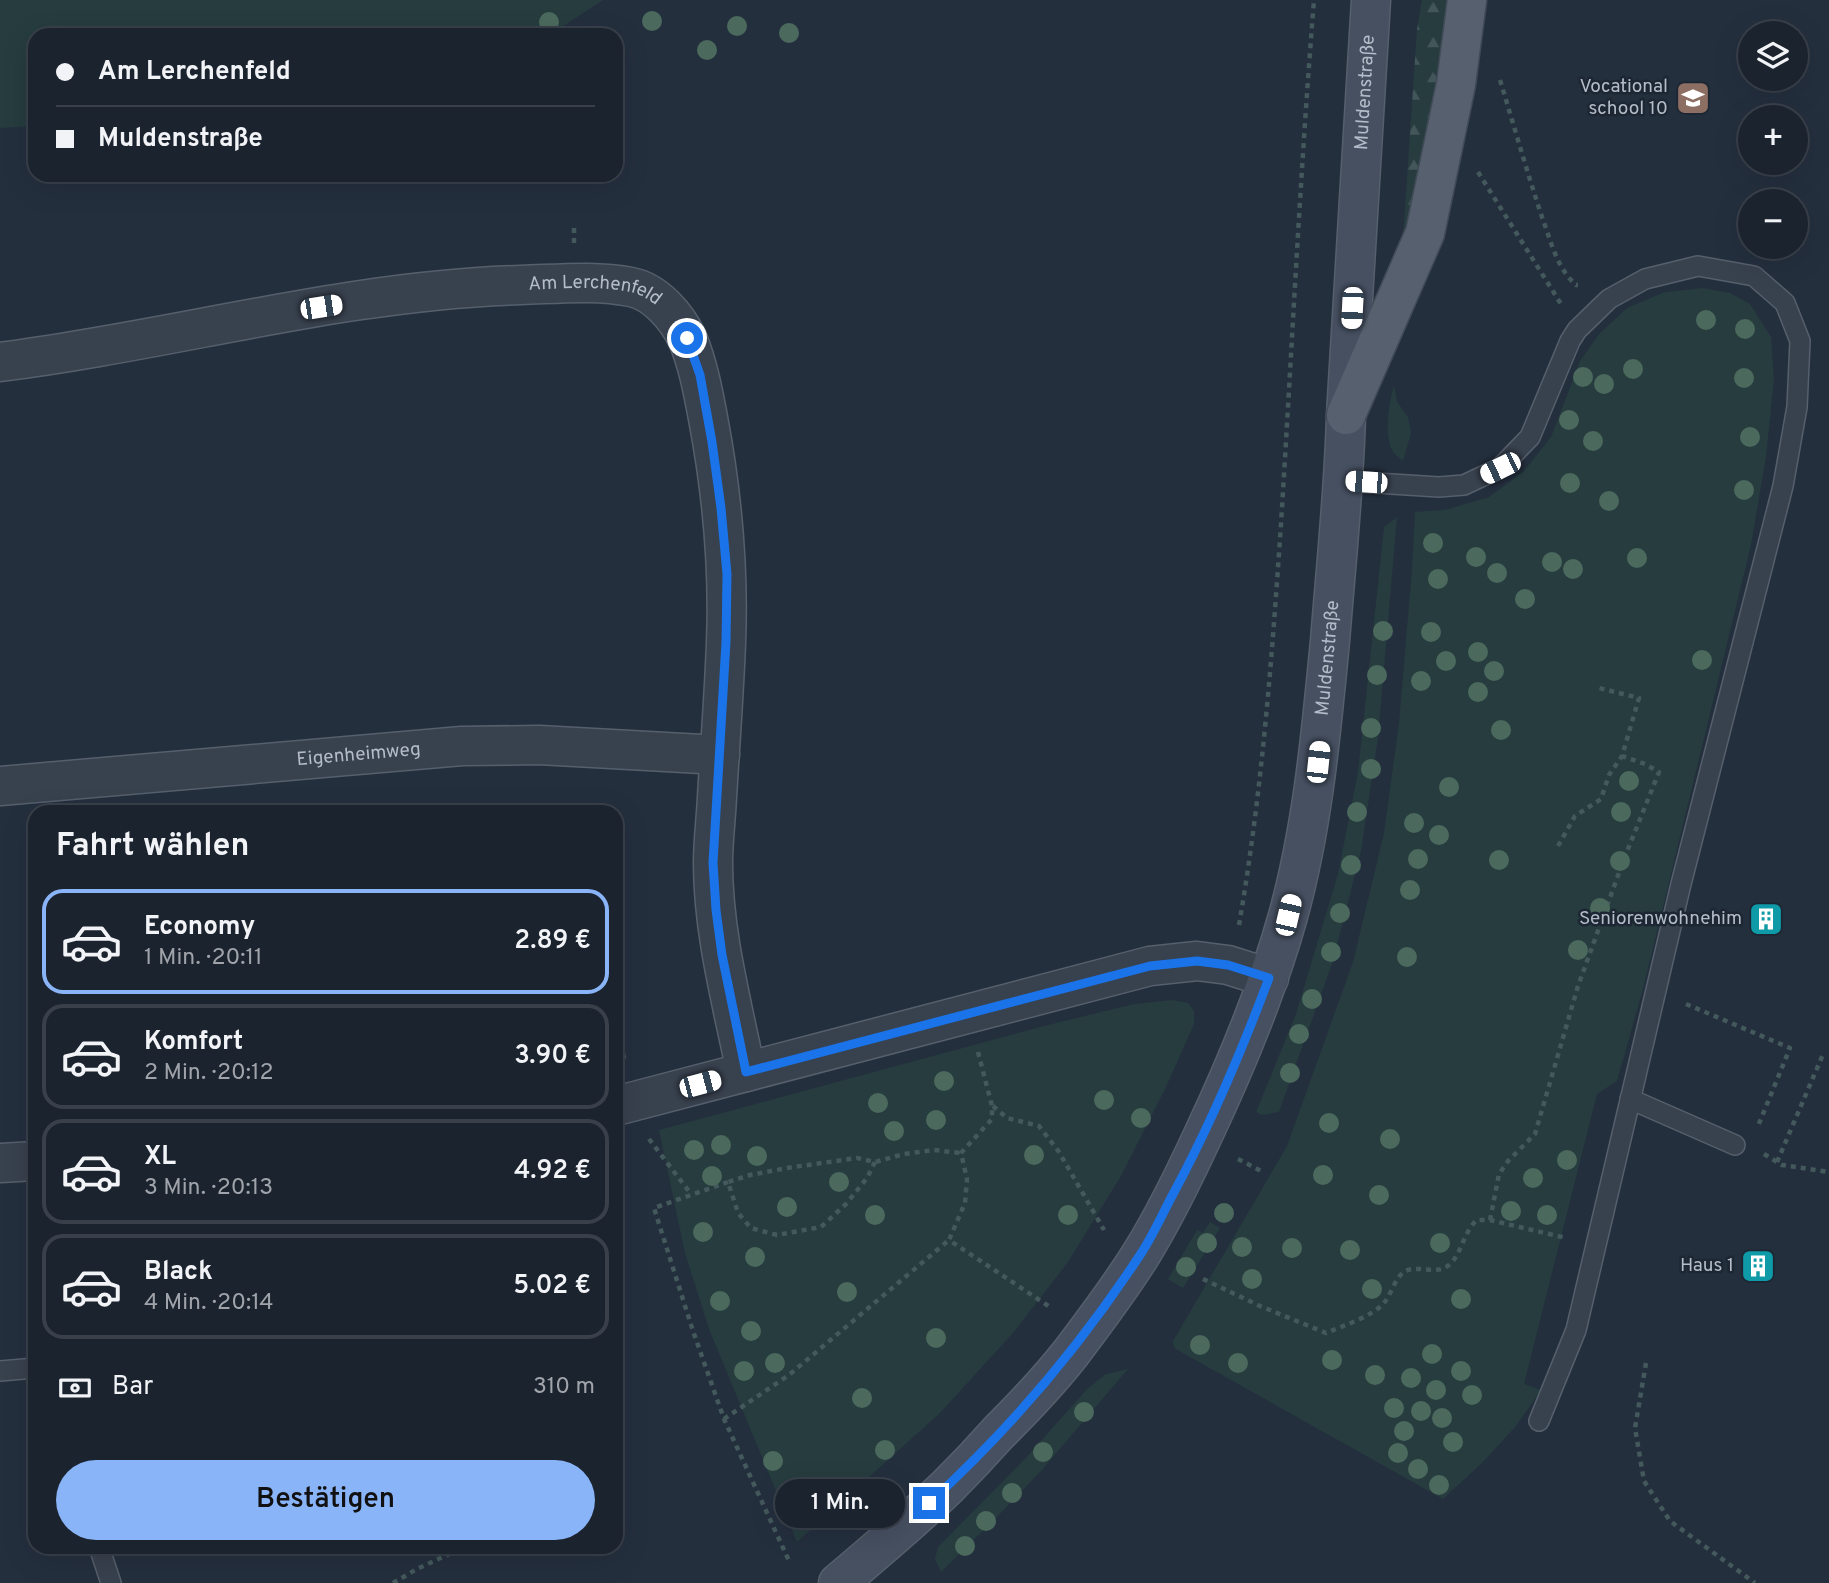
<!DOCTYPE html>
<html lang="de">
<meta charset="utf-8">
<style>
:root{--surface:#1b232e;--page:#282f3a;--text:#f1f3f6;--muted:#a0a4aa;--line:#39404a;--accent:#8ab4f8}
body{margin:0;font-family:Overpass,sans-serif;background:var(--page);color:var(--text);height:100vh;display:flex;flex-direction:column;font-size:26px;white-space:nowrap}
*{box-sizing:border-box;margin:0}
p{font-size:23px;color:var(--muted)}
.icon{flex:none;width:38px;height:38px;fill:none;stroke:currentColor;stroke-width:2;stroke-linecap:round;stroke-linejoin:round}
.map{position:relative;flex:1;overflow:hidden}
.sheet{position:absolute;left:28px;top:805px;width:595px;height:749px;display:flex;flex-direction:column;background:var(--surface);border-radius:21px;box-shadow:0 7px 28px #0002,0 0 0 2px var(--line)}
.sheet>*{flex:none}
.banner{position:absolute;left:28px;top:28px;width:595px;height:154px;border-radius:21px;box-shadow:0 7px 28px #0002,0 0 0 2px var(--line);display:grid;align-content:center;height:154px;padding:0 28px;background:var(--surface)}
.tools{position:absolute;left:1738px;top:21px;display:grid;gap:14px}
.tools a{display:grid;place-items:center;width:70px;height:70px;border-radius:50%;background:var(--surface);box-shadow:0 7px 28px #0002,0 0 0 2px var(--line);font-size:35px}
.end{position:absolute;width:32px;height:32px;margin:-16px;border:9px solid #1a73e8;background:#fff;box-shadow:0 0 0 4px #fff}
.from{border-radius:50%}
.bubble{position:absolute;height:49px;border-radius:24px;background:var(--surface);box-shadow:0 7px 28px #0002,0 0 0 2px var(--line);font-size:23px;font-weight:600;line-height:49px;text-align:center}
.car{position:absolute;width:21px;height:42px;margin:-21px -10px;border-radius:9px;box-shadow:0 0 5px 2px #0007;background:linear-gradient(#fff 24%,#345 0 40%,#fff 0 76%,#345 0 86%,#fff 0)}
.banner b{display:flex;align-items:center;gap:24px;height:66px;font-size:26px}
.banner b+b{border-top:2px solid var(--line)}
.banner i{width:18px;height:18px;background:var(--text)}
ul{padding:0;list-style:none}
li{display:flex;align-items:center;gap:21px;height:105px;margin:0 14px 10px;padding:0 14px;border:4px solid var(--line);border-radius:21px}
li div{flex:1}
li b{display:block;font-size:26px}
li em{font-style:normal;font-weight:600}
li.selected{border-color:var(--accent)}
li>.icon{width:63px;height:63px;stroke-width:1.5}
h2{padding:0 28px;font-size:32px;line-height:84px}
.pay{display:flex;align-items:center;gap:18px;height:77px;padding:0 28px;font-size:26px}
.pay p{margin-inline-start:auto}
.primary-button{display:flex;gap:14px;margin-top:auto;padding:14px 28px}
.primary-button a{flex:1;height:80px;border-radius:42px;background:var(--accent);color:#111;font-size:28px;font-weight:600;line-height:80px;text-align:center}
.map>svg:first-child{display:block}
.green{fill:#263c3f}
.forest{fill:url(#forest-firs)}
.lines{fill:none;stroke-linecap:round;stroke-linejoin:round}
.service-casing{stroke:#565f6c;stroke-width:22}
.minor-casing{stroke:#565f6c;stroke-width:41}
.secondary-casing{stroke:#565f6c;stroke-width:41}
.primary-casing{stroke:#414a57;stroke-width:41}
.path{stroke:#44595c;stroke-width:4.5;stroke-dasharray:5 5;stroke-linecap:butt}
.service{stroke:#38414e;stroke-width:19}
.minor{stroke:#38414e;stroke-width:38}
.secondary{stroke:#465061;stroke-width:38}
.primary{stroke:#56606e;stroke-width:38}
.tree{fill:#4b6a5d}
.route{stroke:#1a73e8;stroke-width:9}
.labels{text-anchor:middle;dominant-baseline:central;stroke-width:5;stroke-linejoin:round;paint-order:stroke}
.poi-label{font-size:19px;fill:#b4bcc9;stroke:#1d2633;text-anchor:end}
.street-label{font-size:19px;fill:#b4bcc9;stroke:#1d2633}
</style>
<div class="map">
<svg width="1829" height="1583" viewBox="0 0 1829 1583">
<defs>
<pattern id="forest-firs" width="22" height="20" patternUnits="userSpaceOnUse" patternTransform="scale(1.75)"><rect width="22" height="20" fill="#263c3f"/><path d="M5 1l3.5 6h-7zM16 11l3.5 6h-7z" fill="#435659"/></pattern>
</defs>
<rect width="100%" height="100%" fill="#242f3e"/>
<!-- green -->
<g class="green">
<path d="M 0,0 L 603,0 L 556,31 L 545,35 L 35,35 L 35,126 L 0,128 Z"/>
<path d="M 1703,288 L 1730,293 L 1750,304 L 1771,337 L 1774,378 L 1766,457 L 1751,545 L 1643,989 L 1617,1081 L 1597,1094 L 1524,1384 L 1541,1390 L 1516,1426 L 1484,1461 L 1443,1499 L 1174,1348 L 1173,1341 L 1287,1146 L 1353,962 L 1384,833 L 1399,723 L 1412,569 L 1415,512 L 1445,510 L 1489,497 L 1524,471 L 1551,437 L 1580,361 L 1599,334 L 1627,308 L 1665,292 Z"/>
<path d="M 1394,385 L 1397,402 L 1408,417 L 1411,433 L 1403,461 C 1400,458 1396,456 1394,453 C 1383,437 1389,403 1394,385 Z"/>
<path d="M 1397,517 L 1378,738 L 1361,851 L 1333,961 L 1279,1112 L 1262,1115 L 1256,1112 L 1296,1014 L 1338,874 L 1358,772 L 1384,527 Z"/>
<path d="M 1172,1000 L 1188,1003 L 1194,1011 L 1194,1024 L 1166,1087 L 1121,1176 L 1068,1262 L 1013,1333 L 940,1413 L 797,1542 L 709,1329 L 685,1253 L 659,1130 L 1044,1026 L 1134,1004 Z"/>
<path d="M 1210,1222 L 1220,1228 L 1183,1288 L 1168,1279 L 1197,1230 L 1203,1233 Z"/>
<path d="M 1128,1369 L 1040,1472 L 992,1522 L 941,1572 L 935,1559 L 938,1547 L 1024,1460 L 1088,1388 L 1106,1374 Z"/>
</g>
<!-- forest -->
<path class="forest" d="M 1422,0 L 1452,0 L 1436,107 L 1402,253 L 1417,29 Z"/>
<g class="lines">
<!-- service casing -->
<g class="service-casing">
<g id="service">
<path d="M 1344,481 L 1439,487 L 1464,485 L 1500,468 L 1530,437 L 1570,341 L 1577,330 L 1609,299 L 1645,279 L 1698,266 L 1754,276 L 1785,303 L 1800,341 L 1797,407 L 1783,486 L 1681,884 L 1576,1330 L 1539,1421"/>
<path d="M 1630,1099 L 1735,1145"/>
<path d="M 0,1371 L 35,1368"/>
<path d="M 99,1547 L 111,1583"/>
</g>
</g>
<!-- minor casing -->
<g class="minor-casing">
<g id="minor">
<path id="s1" d="M 0,362 C 174,340 345,290 521,285 C 557,284 595,280 631,287 C 656,292 677,317 688,340 C 698,365 703,391 708,418 C 722,492 729,568 726,643 C 724,695 720,746 717,797 C 716,819 713,841 713,863 C 713,933 732,1003 746,1072"/>
<path id="s2" d="M 0,786 L 462,746 L 539,745 L 720,755"/>
<path d="M 616,1106 L 1150,966 L 1197,961 L 1228,965 L 1269,978"/>
<path d="M 0,1163 L 35,1161"/>
</g>
</g>
<!-- secondary casing -->
<g class="secondary-casing">
<g id="secondary">
<path id="s3" d="M 838,1583 C 876,1551 913,1520 948,1486 C 965,1469 982,1451 998,1433 C 1023,1408 1048,1382 1070,1354 C 1095,1321 1121,1287 1143,1251 C 1165,1215 1186,1172 1204,1133 C 1237,1063 1267,991 1288,916 C 1313,826 1321,733 1330,641 C 1336,565 1344,491 1346,415 L 1371,0"/>
</g>
</g>
<!-- primary casing -->
<g class="primary-casing">
<path id="primary" d="M 1346,415 L 1425,233 L 1456,84 L 1467,0"/>
</g>
<!-- path -->
<g class="path">
<path d="M 1500,80 C 1514,126 1527,172 1542,217 C 1551,241 1556,267 1576,285 L 1578,285"/>
<path d="M 1478,172 L 1561,304"/>
<path d="M 574,228 L 574,244"/>
<path d="M 1558,846 L 1575,816 L 1601,799 L 1609,775 L 1622,756 L 1639,698 L 1599,688"/>
<path d="M 1239,925 C 1262,792 1272,658 1281,524 C 1292,349 1300,174 1314,0"/>
<path d="M 1686,1004 L 1790,1048 L 1758,1126"/>
<path d="M 621,1044 L 625,1063"/>
<path d="M 978,1052 L 992,1106 L 992,1119 L 961,1153 L 967,1179 L 965,1203 L 949,1240 L 1050,1307"/>
<path d="M 993,1106 L 1007,1118 L 1039,1126 L 1059,1152 L 1104,1230"/>
<path d="M 649,1139 L 691,1194"/>
<path d="M 1764,1154 L 1782,1165 L 1829,1172"/>
<path d="M 1238,1159 L 1263,1172"/>
<path d="M 875,1162 L 867,1178 L 846,1204 L 821,1227 L 777,1235 L 751,1228 L 738,1213 L 728,1182 L 750,1175 L 787,1168 L 857,1158 L 875,1162 L 904,1154 L 934,1150 L 961,1153"/>
<path d="M 1777,1162 L 1824,1052"/>
<path d="M 728,1182 L 654,1208 L 693,1331 L 724,1419 L 790,1563"/>
<path d="M 1490,1220 L 1499,1174 L 1508,1161 L 1535,1134 L 1578,986 L 1624,859 L 1659,772 L 1645,764 L 1622,756"/>
<path d="M 1203,1279 L 1260,1306 L 1326,1333 C 1342,1326 1371,1317 1383,1304 C 1392,1295 1395,1274 1408,1270 C 1421,1266 1437,1275 1449,1265 C 1462,1254 1463,1232 1477,1220 L 1490,1220 L 1566,1238"/>
<path d="M 1646,1363 L 1635,1428 L 1644,1481 L 1670,1521 L 1755,1583"/>
<path d="M 724,1419 L 789,1375 L 949,1240"/>
<path d="M 393,1583 L 417,1569 L 464,1547"/>
</g>
<!-- service -->
<use href="#service" class="service"/>
<!-- minor -->
<use href="#minor" class="minor"/>
<!-- secondary -->
<use href="#secondary" class="secondary"/>
<!-- primary -->
<use href="#primary" class="primary"/>
</g>
<!-- trees -->
<g class="tree">
<circle cx="652" cy="21" r="10"/>
<circle cx="549" cy="22" r="10"/>
<circle cx="737" cy="26" r="10"/>
<circle cx="789" cy="33" r="10"/>
<circle cx="707" cy="50" r="10"/>
<circle cx="1706" cy="320" r="10"/>
<circle cx="1745" cy="329" r="10"/>
<circle cx="1633" cy="369" r="10"/>
<circle cx="1583" cy="377" r="10"/>
<circle cx="1744" cy="378" r="10"/>
<circle cx="1604" cy="384" r="10"/>
<circle cx="1569" cy="420" r="10"/>
<circle cx="1750" cy="437" r="10"/>
<circle cx="1593" cy="441" r="10"/>
<circle cx="1570" cy="483" r="10"/>
<circle cx="1744" cy="490" r="10"/>
<circle cx="1609" cy="501" r="10"/>
<circle cx="1433" cy="543" r="10"/>
<circle cx="1476" cy="557" r="10"/>
<circle cx="1637" cy="558" r="10"/>
<circle cx="1552" cy="562" r="10"/>
<circle cx="1573" cy="569" r="10"/>
<circle cx="1497" cy="573" r="10"/>
<circle cx="1438" cy="579" r="10"/>
<circle cx="1525" cy="599" r="10"/>
<circle cx="1383" cy="631" r="10"/>
<circle cx="1431" cy="632" r="10"/>
<circle cx="1478" cy="652" r="10"/>
<circle cx="1702" cy="660" r="10"/>
<circle cx="1446" cy="661" r="10"/>
<circle cx="1494" cy="671" r="10"/>
<circle cx="1377" cy="675" r="10"/>
<circle cx="1421" cy="681" r="10"/>
<circle cx="1478" cy="692" r="10"/>
<circle cx="1371" cy="728" r="10"/>
<circle cx="1501" cy="730" r="10"/>
<circle cx="1371" cy="769" r="10"/>
<circle cx="1629" cy="781" r="10"/>
<circle cx="1449" cy="787" r="10"/>
<circle cx="1357" cy="812" r="10"/>
<circle cx="1621" cy="812" r="10"/>
<circle cx="1414" cy="823" r="10"/>
<circle cx="1439" cy="835" r="10"/>
<circle cx="1418" cy="859" r="10"/>
<circle cx="1499" cy="860" r="10"/>
<circle cx="1620" cy="861" r="10"/>
<circle cx="1351" cy="865" r="10"/>
<circle cx="1410" cy="890" r="10"/>
<circle cx="1600" cy="908" r="10"/>
<circle cx="1340" cy="913" r="10"/>
<circle cx="1578" cy="950" r="10"/>
<circle cx="1331" cy="952" r="10"/>
<circle cx="1407" cy="957" r="10"/>
<circle cx="1312" cy="999" r="10"/>
<circle cx="1299" cy="1034" r="10"/>
<circle cx="1290" cy="1073" r="10"/>
<circle cx="944" cy="1081" r="10"/>
<circle cx="1104" cy="1100" r="10"/>
<circle cx="878" cy="1103" r="10"/>
<circle cx="1141" cy="1118" r="10"/>
<circle cx="936" cy="1120" r="10"/>
<circle cx="1329" cy="1123" r="10"/>
<circle cx="894" cy="1131" r="10"/>
<circle cx="1390" cy="1139" r="10"/>
<circle cx="721" cy="1145" r="10"/>
<circle cx="694" cy="1150" r="10"/>
<circle cx="1034" cy="1155" r="10"/>
<circle cx="757" cy="1156" r="10"/>
<circle cx="1567" cy="1160" r="10"/>
<circle cx="1323" cy="1175" r="10"/>
<circle cx="712" cy="1176" r="10"/>
<circle cx="1533" cy="1178" r="10"/>
<circle cx="839" cy="1182" r="10"/>
<circle cx="1379" cy="1195" r="10"/>
<circle cx="787" cy="1207" r="10"/>
<circle cx="1511" cy="1211" r="10"/>
<circle cx="1224" cy="1213" r="10"/>
<circle cx="875" cy="1215" r="10"/>
<circle cx="1068" cy="1215" r="10"/>
<circle cx="1547" cy="1215" r="10"/>
<circle cx="703" cy="1232" r="10"/>
<circle cx="1207" cy="1243" r="10"/>
<circle cx="1440" cy="1243" r="10"/>
<circle cx="1242" cy="1247" r="10"/>
<circle cx="1292" cy="1248" r="10"/>
<circle cx="1350" cy="1250" r="10"/>
<circle cx="755" cy="1257" r="10"/>
<circle cx="1186" cy="1267" r="10"/>
<circle cx="1252" cy="1279" r="10"/>
<circle cx="1372" cy="1289" r="10"/>
<circle cx="847" cy="1292" r="10"/>
<circle cx="1461" cy="1299" r="10"/>
<circle cx="720" cy="1301" r="10"/>
<circle cx="751" cy="1331" r="10"/>
<circle cx="936" cy="1338" r="10"/>
<circle cx="1200" cy="1345" r="10"/>
<circle cx="1432" cy="1354" r="10"/>
<circle cx="1332" cy="1360" r="10"/>
<circle cx="775" cy="1363" r="10"/>
<circle cx="1238" cy="1363" r="10"/>
<circle cx="744" cy="1371" r="10"/>
<circle cx="1461" cy="1371" r="10"/>
<circle cx="1375" cy="1375" r="10"/>
<circle cx="1411" cy="1378" r="10"/>
<circle cx="1436" cy="1390" r="10"/>
<circle cx="1472" cy="1395" r="10"/>
<circle cx="862" cy="1398" r="10"/>
<circle cx="1394" cy="1408" r="10"/>
<circle cx="1421" cy="1411" r="10"/>
<circle cx="1084" cy="1412" r="10"/>
<circle cx="1442" cy="1418" r="10"/>
<circle cx="1404" cy="1431" r="10"/>
<circle cx="1453" cy="1442" r="10"/>
<circle cx="885" cy="1450" r="10"/>
<circle cx="1043" cy="1452" r="10"/>
<circle cx="1398" cy="1453" r="10"/>
<circle cx="773" cy="1461" r="10"/>
<circle cx="1418" cy="1469" r="10"/>
<circle cx="1439" cy="1485" r="10"/>
<circle cx="789" cy="1493" r="10"/>
<circle cx="1012" cy="1493" r="10"/>
<circle cx="836" cy="1504" r="10"/>
<circle cx="986" cy="1521" r="10"/>
<circle cx="965" cy="1546" r="10"/>
</g>
<g class="lines">
<!-- route -->
<path class="route" d="M 687,338 L 700,375 L 712,442 L 721,508 L 727,574 L 726,642 L 713,863 L 716,910 L 722,955 L 746,1072 L 1150,966 L 1197,961 L 1228,965 L 1269,978 C 1241,1053 1210,1126 1172,1196 C 1162,1215 1153,1235 1142,1252 C 1082,1344 1010,1429 929,1503"/>
</g>
<!-- icons -->
<defs>
<g id="school-square" transform="scale(1.75)"><rect x="-9" y="-9" width="18" height="18" rx="4" fill="#8d6e63" stroke="#1d2633"/><path d="M0-5L7-2L0 1L-7-2ZM-4 1L0 2.5L4 1V4Q0 6-4 4Z" fill="#fff"/></g>
<g id="building-square" transform="scale(1.75)"><rect x="-9" y="-9" width="18" height="18" rx="4" fill="#0f9aa8" stroke="#1d2633"/><path d="M-4-6H4V6H1V3H-1V6H-4ZM-2.5-4.3h1.7v1.8h-1.7ZM.8-4.3h1.7v1.8H.8ZM-2.5-1h1.7V.8h-1.7ZM.8-1h1.7V.8H.8Z" fill="#fff"/></g>
</defs>
<g fill-rule="evenodd">
<use href="#school-square" x="1693" y="98"/>
<use href="#building-square" x="1766" y="919"/>
<use href="#building-square" x="1758" y="1266"/>
</g>
<g class="labels">
<!-- poi labels -->
<g class="poi-label">
<text x="1668" y="87">Vocational<tspan x="1668" dy="22">school 10</tspan></text>
<text x="1742" y="919">Seniorenwohnehim</text>
<text x="1734" y="1266">Haus 1</text>
</g>
<!-- street labels -->
<g class="street-label">
<text stroke="none"><textPath href="#s3" startOffset="1647">Muldenstraße</textPath></text>
<text stroke="none"><textPath href="#s1" startOffset="602">Am Lerchenfeld</textPath></text>
<text stroke="none"><textPath href="#s3" startOffset="1080">Muldenstraße</textPath></text>
<text stroke="none"><textPath href="#s2" startOffset="360">Eigenheimweg</textPath></text>
</g>
</g>
</svg>
<div class="tools">
<a><svg class="icon" aria-label="layers" viewBox="0 0 24 24"><path d="M12 4l9 5-9 5-9-5zM3 14l9 5 9-5"/></svg></a>
<a>+</a>
<a>−</a>
</div>
<i class="end from" style="left:687px;top:338px"></i>
<i class="end" style="left:929px;top:1503px"></i>
<div class="bubble" style="left:775px;top:1479px;width:130px">1 Min.</div>
<i class="car" style="left:321px;top:307px;rotate:81deg"></i>
<i class="car" style="left:1352px;top:308px;rotate:183deg"></i>
<i class="car" style="left:1500px;top:468px;rotate:244deg"></i>
<i class="car" style="left:1366px;top:482px;rotate:274deg"></i>
<i class="car" style="left:1318px;top:762px;rotate:6deg"></i>
<i class="car" style="left:1288px;top:915px;rotate:13deg"></i>
<i class="car" style="left:700px;top:1084px;rotate:75deg"></i>
<div class="banner">
<b><i class="from"></i>Am Lerchenfeld</b>
<b><i></i>Muldenstraße</b>
</div>
<section class="sheet">
<h2>Fahrt wählen</h2>
<ul>
<li class="selected"><svg class="icon" aria-label="car" viewBox="0 0 24 24"><path d="M5 17H2v-5l4-1 3-4h7l3 4 3 1v5h-3M9 17h6M6 11h13"/><circle cx="7" cy="17" r="2"/><circle cx="17" cy="17" r="2"/></svg><div><b>Economy</b><p>1 Min. · 20:11</p></div><em>2.89 €</em></li>
<li><svg class="icon" aria-label="car" viewBox="0 0 24 24"><path d="M5 17H2v-5l4-1 3-4h7l3 4 3 1v5h-3M9 17h6M6 11h13"/><circle cx="7" cy="17" r="2"/><circle cx="17" cy="17" r="2"/></svg><div><b>Komfort</b><p>2 Min. · 20:12</p></div><em>3.90 €</em></li>
<li><svg class="icon" aria-label="car" viewBox="0 0 24 24"><path d="M5 17H2v-5l4-1 3-4h7l3 4 3 1v5h-3M9 17h6M6 11h13"/><circle cx="7" cy="17" r="2"/><circle cx="17" cy="17" r="2"/></svg><div><b>XL</b><p>3 Min. · 20:13</p></div><em>4.92 €</em></li>
<li><svg class="icon" aria-label="car" viewBox="0 0 24 24"><path d="M5 17H2v-5l4-1 3-4h7l3 4 3 1v5h-3M9 17h6M6 11h13"/><circle cx="7" cy="17" r="2"/><circle cx="17" cy="17" r="2"/></svg><div><b>Black</b><p>4 Min. · 20:14</p></div><em>5.02 €</em></li>
</ul>
<div class="pay"><svg class="icon" aria-label="cash" viewBox="0 0 24 24"><path d="M3 7h18v10H3z"/><circle cx="12" cy="12" r="2"/></svg>Bar<p>310 m</p></div>
<div class="primary-button"><a>Bestätigen</a></div>
</section>
</div>
